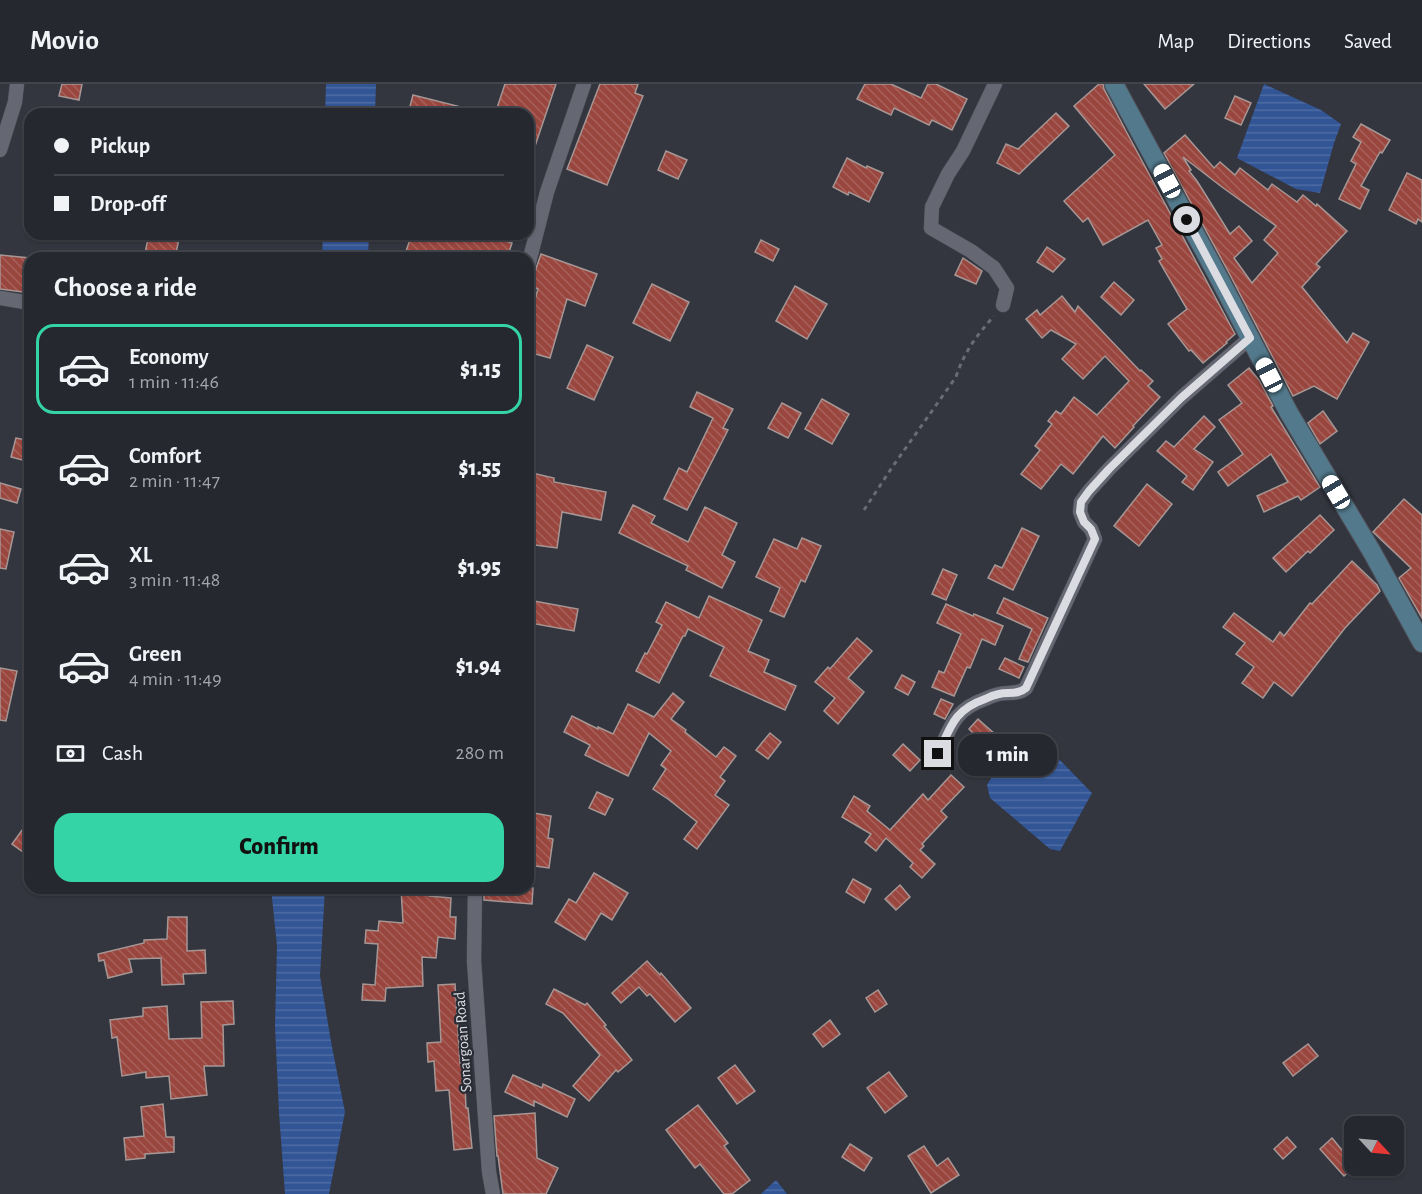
<!DOCTYPE html>
<meta charset="utf-8">
<style>
:root{--surface:#26282f;--page:#2e3037;--text:#f1f3f6;--muted:#a4a6aa;--line:#42444b;--accent:#35d4a7}
body{margin:0;font-family:"Alegreya Sans",sans-serif;background:var(--page);color:var(--text);height:100vh;display:flex;flex-direction:column;font-size:22px;white-space:nowrap}
*{box-sizing:border-box;margin:0}
p{font-size:20px;color:var(--muted)}
.icon{flex:none;width:33px;height:33px;fill:none;stroke:currentColor;stroke-width:2;stroke-linecap:round;stroke-linejoin:round}
.map{position:relative;flex:1;overflow:hidden}
.side{position:absolute;left:24px;top:168px;width:510px;height:642px;display:flex;flex-direction:column;background:var(--surface);border-radius:18px;box-shadow:0 2px 4px #0004,0 0 0 2px var(--line)}
.side>*{flex:none}
.hud{position:absolute;left:24px;top:24px;width:510px;height:132px;border-radius:18px;box-shadow:0 2px 4px #0004,0 0 0 2px var(--line);display:grid;align-content:center;height:132px;padding:0 30px;background:var(--surface)}
.needle{width:39px;rotate:116deg}
.buttons{position:absolute;left:1344px;top:1032px;display:grid;gap:12px}
.buttons a{display:grid;place-items:center;width:60px;height:60px;border-radius:12px;background:var(--surface);box-shadow:0 2px 4px #0004,0 0 0 2px var(--line);font-size:30px}
.end{position:absolute;width:27px;height:27px;margin:-14px;border:8px solid #dbdce2;background:#111;box-shadow:0 0 0 3px #111}
.from{border-radius:50%}
.bubble{position:absolute;height:42px;border-radius:18px;background:var(--surface);box-shadow:0 2px 4px #0004,0 0 0 2px var(--line);font-size:20px;font-weight:800;line-height:42px;text-align:center}
.car{position:absolute;width:18px;height:36px;margin:-18px -9px;border-radius:8px;box-shadow:0 0 4px 2px #0007;background:linear-gradient(#fff 24%,#345 0 40%,#fff 0 76%,#345 0 86%,#fff 0)}
.hud b{display:flex;align-items:center;gap:21px;height:57px;font-size:22px}
.hud b+b{border-top:2px solid var(--line)}
.hud i{width:15px;height:15px;background:var(--text)}
ul{padding:0;list-style:none}
li{display:flex;align-items:center;gap:18px;height:90px;margin:0 12px 9px;padding:0 18px;border:3px solid transparent;border-radius:18px}
li div{flex:1}
li b{display:block;font-size:22px}
li em{font-style:normal;font-weight:800}
li.on{border-color:var(--accent)}
li>.icon{width:54px;height:54px;stroke-width:1.5}
h2{padding:0 30px;font-size:27px;line-height:72px}
.pay{display:flex;align-items:center;gap:15px;height:66px;padding:0 30px;font-size:22px}
.pay p{margin-inline-start:auto}
.button{display:flex;gap:12px;margin-top:auto;padding:12px 30px}
.button a{flex:1;height:69px;border-radius:18px;background:var(--accent);color:#111;font-size:24px;font-weight:800;line-height:69px;text-align:center}
header{display:flex;align-items:center;gap:36px;box-sizing:border-box;height:84px;padding:0 30px;background:var(--surface);border-bottom:2px solid var(--line)}
header strong{font-size:28px}
nav{display:flex;gap:33px;margin-inline-start:auto;font-size:21px}
.map>svg:first-child{display:block}
.water{fill:url(#water-rules)}
.building{fill:url(#building-back-hatch);stroke:#a69795;stroke-width:1.5;fill-rule:evenodd}
.lines{fill:none;stroke-linecap:round;stroke-linejoin:round}
.street-casing{stroke:#51525b;stroke-width:15}
.secondary-casing{stroke:#51525b;stroke-width:20}
.path{stroke:#6a6b74;stroke-width:3;stroke-dasharray:4.5 4.5;stroke-linecap:butt}
.street{stroke:#656772;stroke-width:14}
.secondary{stroke:#537a8c;stroke-width:18}
.route{stroke:#dbdce2;stroke-width:8}
.labels{text-anchor:middle;dominant-baseline:central;stroke-width:4.5;stroke-linejoin:round;paint-order:stroke}
.street-label{font-size:16px;fill:#dbdce2;stroke:#292b35}
</style>
<header>
<strong>Movio</strong>
<nav><a>Map</a><a>Directions</a><a>Saved</a></nav>
</header>
<div class="map">
<svg width="1422" height="1110" viewBox="0 0 1422 1110">
<defs>
<pattern id="water-rules" width="6" height="5" patternUnits="userSpaceOnUse" patternTransform="scale(1.5)"><rect width="6" height="5" fill="#325595"/><path d="M0 2.5h6" fill="none" stroke="#4f6da4"/></pattern>
<pattern id="building-back-hatch" width="6" height="6" patternUnits="userSpaceOnUse" patternTransform="scale(1.5)"><rect width="6" height="6" fill="#99463e"/><path d="M-1 5l2 2M0 0l6 6M5-1l2 2" fill="none" stroke="#a7605a"/></pattern>
</defs>
<rect width="100%" height="100%" fill="#33353f"/>
<!-- water -->
<g class="water">
<path d="M 326,0 L 376,0 L 375,30 L 325,30 Z"/>
<path d="M 1264,0 L 1321,26 L 1341,40 L 1334,59 L 1320,109 L 1296,105 L 1237,74 Z"/>
<path d="M 323,150 L 369,150 L 368,174 L 322,174 Z"/>
<path d="M 1036,661 L 1054,670 L 1092,709 L 1060,767 L 1050,765 L 990,714 L 987,701 L 996,686 L 1014,668 Z"/>
<path d="M 271,804 L 325,804 L 320,892 L 332,963 L 345,1028 L 329,1110 L 285,1110 L 279,1029 L 275,942 L 277,862 Z"/>
<path d="M 776,1096 L 787,1110 L 761,1110 Z"/>
</g>
<!-- building -->
<g class="building">
<path d="M 62,0 L 82,0 L 79,16 L 59,12 Z"/>
<path d="M 505,0 L 556,0 L 530,77 L 528,76 L 528,30 L 495,30 Z"/>
<path d="M 600,0 L 638,0 L 635,9 L 643,12 L 607,101 L 567,85 Z"/>
<path d="M 865,0 L 891,0 L 921,14 L 928,0 L 936,0 L 967,15 L 952,46 L 932,36 L 929,41 L 894,24 L 891,31 L 857,15 Z"/>
<path d="M 1099,0 L 1103,0 L 1104,5 L 1127,49 L 1235,250 L 1226,258 L 1227,259 L 1203,279 L 1191,266 L 1189,267 L 1168,240 L 1187,225 L 1159,177 L 1162,175 L 1156,164 L 1162,161 L 1148,136 L 1103,161 L 1088,134 L 1083,138 L 1064,117 L 1115,71 L 1074,22 Z"/>
<path d="M 1144,0 L 1194,0 L 1165,25 Z"/>
<path d="M 413,11 L 469,25 L 468,30 L 408,30 Z"/>
<path d="M 1235,12 L 1251,19 L 1241,41 L 1225,34 Z"/>
<path d="M 1056,29 L 1069,42 L 1019,90 L 997,79 L 1006,60 L 1018,65 Z"/>
<path d="M 1361,40 L 1390,56 L 1382,69 L 1380,68 L 1361,102 L 1369,106 L 1360,125 L 1339,115 L 1356,80 L 1351,77 L 1361,58 L 1353,53 Z"/>
<path d="M 1185,51 L 1214,84 L 1220,78 L 1235,91 L 1240,84 L 1268,106 L 1272,100 L 1297,118 L 1303,111 L 1316,122 L 1317,120 L 1347,147 L 1316,180 L 1320,183 L 1302,203 L 1347,259 L 1353,249 L 1369,258 L 1337,315 L 1314,302 L 1293,312 L 1229,189 L 1164,69 ZM 1183,73 L 1222,103 L 1276,142 L 1264,156 L 1278,169 L 1252,199 L 1234,174 L 1252,157 L 1239,142 L 1230,150 L 1197,97 L 1189,87 L 1191,86 Z"/>
<path d="M 666,67 L 687,76 L 678,95 L 658,86 Z"/>
<path d="M 847,74 L 866,84 L 867,82 L 883,89 L 869,118 L 849,108 L 848,111 L 833,103 Z"/>
<path d="M 1407,89 L 1422,96 L 1422,138 L 1418,135 L 1416,140 L 1389,126 Z"/>
<path d="M 149,150 L 180,150 L 175,174 L 144,174 Z"/>
<path d="M 412,150 L 451,150 L 461,153 L 462,150 L 484,150 L 512,159 L 507,174 L 416,174 L 405,170 Z"/>
<path d="M 761,156 L 779,165 L 773,177 L 755,168 Z"/>
<path d="M 1047,163 L 1065,175 L 1053,188 L 1037,178 Z"/>
<path d="M 541,170 L 597,190 L 585,222 L 567,215 L 550,274 L 528,268 L 528,240 L 538,205 L 530,202 Z"/>
<path d="M 0,171 L 30,174 L 30,209 L 0,205 Z"/>
<path d="M 963,174 L 982,187 L 976,200 L 955,191 Z"/>
<path d="M 1114,198 L 1134,216 L 1121,231 L 1101,213 Z"/>
<path d="M 652,200 L 689,218 L 670,257 L 633,239 Z"/>
<path d="M 795,202 L 827,220 L 807,255 L 776,237 Z"/>
<path d="M 1062,212 L 1075,228 L 1078,222 L 1140,287 L 1141,286 L 1153,297 L 1148,302 L 1160,313 L 1133,342 L 1134,343 L 1115,364 L 1103,352 L 1073,390 L 1061,380 L 1041,405 L 1021,390 L 1040,366 L 1035,362 L 1052,340 L 1048,337 L 1056,327 L 1061,330 L 1074,313 L 1097,331 L 1129,297 L 1105,272 L 1083,295 L 1062,275 L 1076,260 L 1051,246 L 1042,254 L 1026,235 L 1037,226 L 1040,231 Z"/>
<path d="M 587,261 L 613,273 L 594,316 L 567,304 Z"/>
<path d="M 1249,284 L 1259,296 L 1273,322 L 1271,323 L 1320,403 L 1301,416 L 1298,412 L 1264,428 L 1257,412 L 1288,398 L 1271,370 L 1228,402 L 1218,388 L 1243,370 L 1219,336 L 1242,319 L 1228,301 Z"/>
<path d="M 697,308 L 733,325 L 723,344 L 728,346 L 687,426 L 664,415 L 679,384 L 687,388 L 713,334 L 690,323 Z"/>
<path d="M 822,315 L 849,330 L 832,360 L 805,345 Z"/>
<path d="M 782,319 L 801,329 L 788,354 L 768,344 Z"/>
<path d="M 1323,327 L 1337,347 L 1320,360 L 1308,339 Z"/>
<path d="M 1204,332 L 1215,343 L 1194,365 L 1213,378 L 1193,406 L 1182,398 L 1187,392 L 1157,367 L 1166,357 L 1174,363 Z"/>
<path d="M 16,354 L 30,357 L 30,378 L 11,373 Z"/>
<path d="M 528,388 L 554,394 L 554,398 L 606,408 L 601,436 L 562,428 L 557,464 L 528,460 Z"/>
<path d="M 0,399 L 21,405 L 17,419 L 0,414 Z"/>
<path d="M 1147,400 L 1172,420 L 1139,462 L 1114,442 Z"/>
<path d="M 1404,415 L 1422,431 L 1422,534 L 1399,494 L 1411,484 L 1373,448 Z"/>
<path d="M 633,421 L 655,432 L 651,439 L 688,458 L 705,423 L 737,439 L 722,471 L 735,478 L 722,504 L 686,486 L 688,482 L 619,449 Z"/>
<path d="M 1320,431 L 1334,446 L 1310,469 L 1308,467 L 1286,488 L 1273,474 Z"/>
<path d="M 1022,444 L 1039,452 L 1013,506 L 988,494 L 995,481 L 1002,484 Z"/>
<path d="M 0,445 L 14,448 L 6,485 L 0,484 Z"/>
<path d="M 802,454 L 821,462 L 805,498 L 801,496 L 784,533 L 770,527 L 780,504 L 756,493 L 774,455 L 797,465 Z"/>
<path d="M 1352,477 L 1377,501 L 1380,507 L 1345,544 L 1292,612 L 1274,598 L 1263,614 L 1242,599 L 1254,583 L 1236,570 L 1245,559 L 1223,543 L 1234,529 L 1273,558 L 1280,548 L 1284,552 L 1310,519 L 1312,520 Z"/>
<path d="M 943,485 L 957,491 L 946,516 L 932,510 Z"/>
<path d="M 709,512 L 762,536 L 748,567 L 769,576 L 764,588 L 796,602 L 785,626 L 710,592 L 724,563 L 688,545 L 685,552 L 683,552 L 659,599 L 636,587 L 645,569 L 647,570 L 662,541 L 656,538 L 666,518 L 699,534 Z"/>
<path d="M 1004,514 L 1048,534 L 1028,578 L 1019,575 L 1032,545 L 997,529 Z"/>
<path d="M 534,517 L 578,525 L 574,547 L 530,539 Z"/>
<path d="M 946,520 L 973,532 L 974,530 L 1003,542 L 995,561 L 982,555 L 970,584 L 967,583 L 954,612 L 932,603 L 939,587 L 944,589 L 961,550 L 937,539 Z"/>
<path d="M 857,554 L 872,567 L 848,594 L 864,608 L 838,640 L 824,627 L 835,614 L 815,598 L 828,583 L 830,585 Z"/>
<path d="M 1005,574 L 1024,583 L 1019,594 L 999,585 Z"/>
<path d="M 0,584 L 17,587 L 6,637 L 0,636 Z"/>
<path d="M 902,591 L 915,598 L 908,611 L 895,604 Z"/>
<path d="M 673,609 L 684,618 L 671,635 L 686,646 L 685,648 L 716,673 L 724,663 L 736,672 L 720,693 L 725,697 L 715,711 L 729,721 L 697,765 L 684,755 L 697,738 L 668,715 L 653,705 L 666,685 L 661,681 L 671,667 L 649,649 L 628,692 L 585,671 L 590,661 L 564,648 L 572,632 L 598,645 L 598,643 L 613,650 L 628,620 L 654,633 Z"/>
<path d="M 941,615 L 953,620 L 945,635 L 934,630 Z"/>
<path d="M 978,635 L 1004,658 L 993,670 L 969,645 Z"/>
<path d="M 770,649 L 781,658 L 768,675 L 756,666 Z"/>
<path d="M 903,660 L 920,676 L 910,687 L 893,671 Z"/>
<path d="M 951,691 L 964,703 L 941,727 L 947,733 L 922,760 L 924,762 L 920,766 L 935,780 L 922,794 L 910,783 L 913,779 L 886,754 L 876,767 L 865,758 L 871,750 L 842,733 L 854,712 L 870,722 L 867,727 L 890,746 L 923,710 L 928,716 Z"/>
<path d="M 597,708 L 613,715 L 605,731 L 589,724 Z"/>
<path d="M 528,728 L 551,732 L 548,754 L 553,755 L 549,784 L 528,781 Z"/>
<path d="M 30,735 L 30,773 L 12,760 Z"/>
<path d="M 594,789 L 628,809 L 612,836 L 601,829 L 585,856 L 555,838 L 569,815 L 576,819 Z"/>
<path d="M 853,795 L 871,805 L 864,819 L 846,808 Z"/>
<path d="M 900,801 L 910,813 L 896,826 L 885,815 Z"/>
<path d="M 401,804 L 428,804 L 429,812 L 451,814 L 450,833 L 456,833 L 455,855 L 438,853 L 436,874 L 422,873 L 423,902 L 386,904 L 385,917 L 362,916 L 363,900 L 375,901 L 378,860 L 365,859 L 366,846 L 378,847 L 379,837 L 403,839 Z"/>
<path d="M 484,804 L 533,804 L 532,820 L 484,816 Z"/>
<path d="M 168,833 L 187,833 L 187,867 L 205,866 L 206,889 L 183,890 L 184,900 L 162,901 L 161,874 L 129,875 L 132,888 L 108,894 L 104,876 L 99,877 L 98,870 L 144,859 L 144,856 L 167,855 Z"/>
<path d="M 647,877 L 660,891 L 661,889 L 691,924 L 675,938 L 650,910 L 647,912 L 639,903 L 621,919 L 612,909 Z"/>
<path d="M 455,900 L 460,979 L 464,978 L 466,1024 L 468,1024 L 472,1064 L 454,1066 L 449,1006 L 436,1007 L 434,977 L 428,978 L 427,959 L 441,958 L 438,901 Z"/>
<path d="M 554,905 L 585,921 L 587,919 L 606,941 L 604,942 L 632,976 L 618,988 L 616,986 L 589,1017 L 573,1002 L 600,971 L 563,929 L 546,920 Z"/>
<path d="M 878,906 L 887,920 L 875,928 L 866,914 Z"/>
<path d="M 233,917 L 234,940 L 223,941 L 224,982 L 204,982 L 207,1011 L 171,1015 L 169,992 L 146,994 L 146,988 L 122,992 L 117,953 L 112,954 L 110,936 L 143,932 L 143,924 L 167,922 L 169,955 L 202,954 L 201,918 Z"/>
<path d="M 830,936 L 840,950 L 823,963 L 813,950 Z"/>
<path d="M 1308,960 L 1318,972 L 1293,992 L 1283,979 Z"/>
<path d="M 735,981 L 755,1007 L 737,1020 L 718,994 Z"/>
<path d="M 889,988 L 907,1012 L 885,1029 L 867,1004 Z"/>
<path d="M 513,991 L 542,1004 L 543,1000 L 575,1015 L 567,1033 L 534,1017 L 534,1022 L 505,1008 Z"/>
<path d="M 163,1020 L 166,1053 L 174,1053 L 174,1068 L 145,1070 L 145,1074 L 126,1076 L 124,1054 L 144,1052 L 141,1023 Z"/>
<path d="M 698,1021 L 728,1059 L 724,1062 L 750,1096 L 732,1110 L 724,1110 L 700,1080 L 695,1084 L 666,1046 Z"/>
<path d="M 535,1029 L 537,1074 L 558,1084 L 546,1110 L 503,1110 L 498,1072 L 497,1072 L 494,1032 Z"/>
<path d="M 1287,1053 L 1296,1063 L 1283,1075 L 1274,1065 Z"/>
<path d="M 1332,1054 L 1355,1082 L 1344,1092 L 1320,1065 Z"/>
<path d="M 850,1060 L 872,1074 L 864,1087 L 842,1073 Z"/>
<path d="M 924,1062 L 937,1082 L 948,1074 L 959,1091 L 931,1109 L 908,1072 Z"/>
</g>
<g class="lines">
<!-- street casing -->
<g class="street-casing">
<g id="street">
<path d="M 995,0 L 963,67 L 948,90 L 932,123 L 931,144 L 971,167 L 994,184 L 1007,204 L 1003,221"/>
<path d="M 0,66 L 15,18 L 17,0"/>
<path d="M 528,182 L 547,108 L 584,0"/>
<path d="M 0,214 L 30,219"/>
<path d="M 938,670 C 951,642 954,626 985,615 C 989,613 994,611 999,610 C 1008,608 1018,611 1026,604 L 1095,455 L 1091,445 L 1084,438 L 1080,428 L 1081,418 L 1089,407 L 1109,385 L 1181,314 L 1250,254"/>
<path d="M 475,804 L 474,877 L 489,1088 L 493,1110"/>
</g>
</g>
<!-- secondary casing -->
<g class="secondary-casing">
<path id="secondary" d="M 1114,0 L 1219,194 L 1289,329 L 1372,468 L 1422,559"/>
</g>
<!-- path -->
<path class="path" d="M 864,426 L 893,382 L 956,293 C 964,268 977,251 994,232"/>
<!-- street -->
<use href="#street" class="street"/>
<!-- secondary -->
<use href="#secondary" class="secondary"/>
</g>
<g class="lines">
<!-- route -->
<path class="route" d="M 938,670 C 951,642 954,626 985,615 C 989,613 994,611 999,610 C 1008,608 1018,611 1026,604 L 1095,455 L 1091,445 L 1084,438 L 1080,428 L 1081,418 L 1089,407 L 1109,385 L 1181,314 L 1250,254 L 1187,136"/>
</g>
<g class="labels">
<!-- street labels -->
<g class="street-label">
<text transform="translate(463 958) rotate(-94)">Sonargoan Road</text>
</g>
</g>
</svg>
<div class="buttons">
<a><svg class="needle" viewBox="-14 -14 28 28"><path d="M0-13l5 13h-10z" fill="#e53935"/><path d="M0 13l5-13h-10z" fill="#a4a6aa"/></svg></a>
</div>
<i class="end from" style="left:1187px;top:136px"></i>
<i class="end" style="left:938px;top:670px"></i>
<div class="bubble" style="left:958px;top:650px;width:99px">1 min</div>
<i class="car" style="left:1167px;top:97px;rotate:332deg"></i>
<i class="car" style="left:1269px;top:291px;rotate:333deg"></i>
<i class="car" style="left:1336px;top:408px;rotate:329deg"></i>
<div class="hud">
<b><i class="from"></i>Pickup</b>
<b><i></i>Drop-off</b>
</div>
<section class="side">
<h2>Choose a ride</h2>
<ul>
<li class="on"><svg class="icon" aria-label="car" viewBox="0 0 24 24"><path d="M5 17H2v-5l4-1 3-4h7l3 4 3 1v5h-3M9 17h6M6 11h13"/><circle cx="7" cy="17" r="2"/><circle cx="17" cy="17" r="2"/></svg><div><b>Economy</b><p>1 min · 11:46</p></div><em>$1.15</em></li>
<li><svg class="icon" aria-label="car" viewBox="0 0 24 24"><path d="M5 17H2v-5l4-1 3-4h7l3 4 3 1v5h-3M9 17h6M6 11h13"/><circle cx="7" cy="17" r="2"/><circle cx="17" cy="17" r="2"/></svg><div><b>Comfort</b><p>2 min · 11:47</p></div><em>$1.55</em></li>
<li><svg class="icon" aria-label="car" viewBox="0 0 24 24"><path d="M5 17H2v-5l4-1 3-4h7l3 4 3 1v5h-3M9 17h6M6 11h13"/><circle cx="7" cy="17" r="2"/><circle cx="17" cy="17" r="2"/></svg><div><b>XL</b><p>3 min · 11:48</p></div><em>$1.95</em></li>
<li><svg class="icon" aria-label="car" viewBox="0 0 24 24"><path d="M5 17H2v-5l4-1 3-4h7l3 4 3 1v5h-3M9 17h6M6 11h13"/><circle cx="7" cy="17" r="2"/><circle cx="17" cy="17" r="2"/></svg><div><b>Green</b><p>4 min · 11:49</p></div><em>$1.94</em></li>
</ul>
<div class="pay"><svg class="icon" aria-label="cash" viewBox="0 0 24 24"><path d="M3 7h18v10H3z"/><circle cx="12" cy="12" r="2"/></svg>Cash<p>280 m</p></div>
<div class="button"><a>Confirm</a></div>
</section>
</div>
